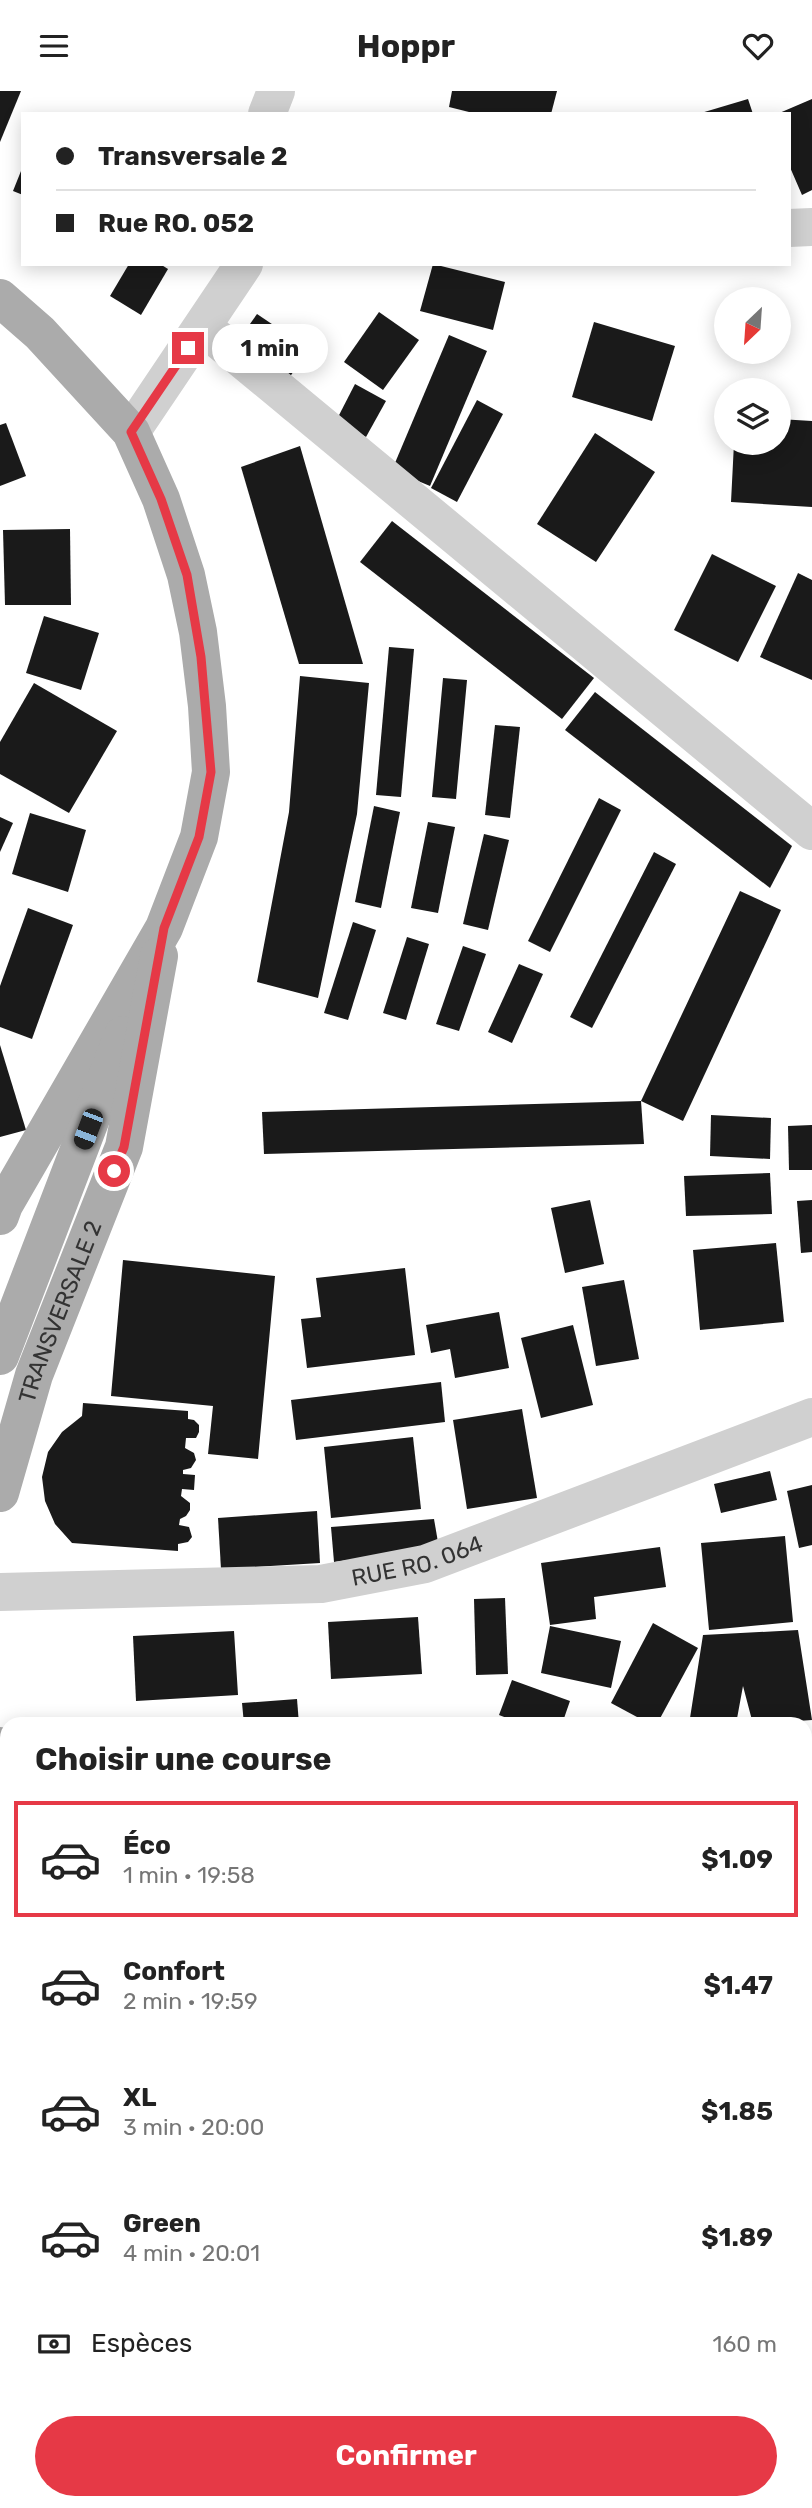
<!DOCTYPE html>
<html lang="fr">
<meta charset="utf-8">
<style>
:root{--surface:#fff;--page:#f6f6f6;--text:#222;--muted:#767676;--line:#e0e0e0;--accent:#e63946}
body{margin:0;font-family:Rubik,sans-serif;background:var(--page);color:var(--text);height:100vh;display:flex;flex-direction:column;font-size:26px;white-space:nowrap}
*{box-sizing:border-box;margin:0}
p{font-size:23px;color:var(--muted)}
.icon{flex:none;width:38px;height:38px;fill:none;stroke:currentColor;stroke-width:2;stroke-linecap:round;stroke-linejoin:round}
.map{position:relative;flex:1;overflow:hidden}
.panel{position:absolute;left:0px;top:1626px;width:812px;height:793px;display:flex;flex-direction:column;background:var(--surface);border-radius:21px 21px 0 0;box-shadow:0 4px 18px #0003}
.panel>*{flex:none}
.hud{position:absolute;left:21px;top:21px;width:770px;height:154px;border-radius:0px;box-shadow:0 4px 18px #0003;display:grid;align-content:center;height:154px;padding:0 35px;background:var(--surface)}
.needle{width:46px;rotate:205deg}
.tools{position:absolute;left:714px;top:196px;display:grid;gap:14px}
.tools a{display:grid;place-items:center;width:77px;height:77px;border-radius:50%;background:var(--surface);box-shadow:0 4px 18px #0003;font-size:35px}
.end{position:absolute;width:32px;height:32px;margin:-16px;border:9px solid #e63946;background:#fff;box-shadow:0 0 0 4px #fff}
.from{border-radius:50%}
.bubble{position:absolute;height:49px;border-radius:24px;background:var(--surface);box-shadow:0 4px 18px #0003;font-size:23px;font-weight:700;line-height:49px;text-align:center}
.car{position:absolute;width:21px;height:42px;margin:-21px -10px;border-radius:9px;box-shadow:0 0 5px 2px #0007;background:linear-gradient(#222 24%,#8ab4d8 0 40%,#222 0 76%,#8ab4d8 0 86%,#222 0)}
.hud b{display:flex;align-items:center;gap:24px;height:66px;font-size:26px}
.hud b+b{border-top:2px solid var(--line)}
.hud i{width:18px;height:18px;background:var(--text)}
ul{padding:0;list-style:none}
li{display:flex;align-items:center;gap:21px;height:116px;margin:0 14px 10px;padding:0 21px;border:4px solid transparent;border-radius:0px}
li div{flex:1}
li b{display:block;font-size:26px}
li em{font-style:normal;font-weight:700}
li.selected{border-color:var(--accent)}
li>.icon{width:63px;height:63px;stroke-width:1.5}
h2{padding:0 35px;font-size:32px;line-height:84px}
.pay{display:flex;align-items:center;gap:18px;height:77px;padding:0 35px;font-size:26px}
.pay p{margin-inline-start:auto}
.cta{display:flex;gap:14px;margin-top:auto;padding:14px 35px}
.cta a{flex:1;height:80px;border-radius:42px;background:var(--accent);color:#fff;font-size:28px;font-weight:700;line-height:80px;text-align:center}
header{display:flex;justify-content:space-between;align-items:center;height:91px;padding:0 35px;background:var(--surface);font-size:32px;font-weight:700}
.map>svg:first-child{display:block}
.building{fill:#1a1a1a}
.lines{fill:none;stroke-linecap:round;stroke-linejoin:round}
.minor{stroke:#d0d0d0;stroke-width:38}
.major{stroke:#ababab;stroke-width:38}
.route{stroke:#e63946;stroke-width:9}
.labels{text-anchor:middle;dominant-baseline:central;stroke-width:7;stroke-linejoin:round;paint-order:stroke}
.street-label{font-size:23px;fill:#333;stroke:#fff}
</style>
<header><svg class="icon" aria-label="menu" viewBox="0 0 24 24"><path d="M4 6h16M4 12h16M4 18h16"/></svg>Hoppr<svg class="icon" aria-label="heart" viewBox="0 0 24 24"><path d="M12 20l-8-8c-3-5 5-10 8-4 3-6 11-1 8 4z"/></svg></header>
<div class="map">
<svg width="812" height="2417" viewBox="0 0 812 2417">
<rect width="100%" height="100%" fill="#fff"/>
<!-- building -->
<g class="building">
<path d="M 0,0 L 21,0 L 0,51 Z"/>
<path d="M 452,0 L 557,0 L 551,23 L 477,23 L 449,16 Z"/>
<path d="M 748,8 L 753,23 L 701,23 L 701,22 Z"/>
<path d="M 812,8 L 812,99 L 802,104 L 789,74 L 789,23 L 777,23 Z"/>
<path d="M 23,75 L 23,104 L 13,100 Z"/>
<path d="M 129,173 L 160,173 L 168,178 L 141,224 L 110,205 Z"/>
<path d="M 433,173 L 505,191 L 493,239 L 420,220 Z"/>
<path d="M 379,221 L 419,249 L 383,299 L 344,271 Z"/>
<path d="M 257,223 L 309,258 L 287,290 L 235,254 Z"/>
<path d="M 594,231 L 675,255 L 652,330 L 572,306 Z"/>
<path d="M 449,244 L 487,260 L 430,395 L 392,379 Z"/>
<path d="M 355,293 L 386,310 L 366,346 L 336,330 Z"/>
<path d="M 477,309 L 503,323 L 457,411 L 431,397 Z"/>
<path d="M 779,328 L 812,330 L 812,416 L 731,411 L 734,352 L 779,352 Z"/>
<path d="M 6,332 L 26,385 L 0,395 L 0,334 Z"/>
<path d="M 595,342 L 655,381 L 596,471 L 537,433 Z"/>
<path d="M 300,355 L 363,573 L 299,573 L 241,376 Z"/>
<path d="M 392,430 L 594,587 L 562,628 L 360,471 Z"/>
<path d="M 70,438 L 71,514 L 5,514 L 3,439 Z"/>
<path d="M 712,463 L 776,495 L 738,571 L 674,539 Z"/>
<path d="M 798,482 L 812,489 L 812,589 L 760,566 Z"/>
<path d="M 44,525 L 99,542 L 81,599 L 26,582 Z"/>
<path d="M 389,556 L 414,558 L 401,706 L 376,704 Z"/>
<path d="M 300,585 L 369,592 L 357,723 L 318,907 L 257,891 L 289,721 Z"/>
<path d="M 443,587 L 467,589 L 456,708 L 432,706 Z"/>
<path d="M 34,592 L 117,640 L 69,722 L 0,683 L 0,651 Z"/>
<path d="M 595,601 L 792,755 L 770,797 L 565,639 Z"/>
<path d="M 495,634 L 520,636 L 510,727 L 485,724 Z"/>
<path d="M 599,707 L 621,719 L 550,861 L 528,850 Z"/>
<path d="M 374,715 L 400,721 L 381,817 L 355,811 Z"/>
<path d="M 30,722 L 86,739 L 68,801 L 12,783 Z"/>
<path d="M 0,726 L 13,732 L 0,761 Z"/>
<path d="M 428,731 L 455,736 L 438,822 L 411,817 Z"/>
<path d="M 484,743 L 509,749 L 488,839 L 463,833 Z"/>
<path d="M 654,761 L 676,773 L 592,937 L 570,926 Z"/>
<path d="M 740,800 L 781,819 L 683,1030 L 641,1010 Z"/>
<path d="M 28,817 L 73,834 L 32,948 L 0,936 L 0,895 Z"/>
<path d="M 353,831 L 376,839 L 348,929 L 324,922 Z"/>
<path d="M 407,846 L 429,853 L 406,929 L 383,922 Z"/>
<path d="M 463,855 L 486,863 L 459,940 L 436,933 Z"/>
<path d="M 519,873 L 543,883 L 512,952 L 488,941 Z"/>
<path d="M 0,954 L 26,1039 L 0,1046 Z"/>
<path d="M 641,1010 L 644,1053 L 264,1063 L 262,1021 Z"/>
<path d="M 711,1024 L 771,1027 L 770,1068 L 710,1065 Z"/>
<path d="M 812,1034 L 812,1079 L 789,1079 L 788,1035 Z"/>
<path d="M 770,1082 L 772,1123 L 686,1125 L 684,1085 Z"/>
<path d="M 590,1109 L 604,1173 L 565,1182 L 551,1117 Z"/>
<path d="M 812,1109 L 812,1161 L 801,1162 L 797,1110 Z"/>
<path d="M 776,1152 L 784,1231 L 700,1239 L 693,1159 Z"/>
<path d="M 123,1169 L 275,1185 L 258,1368 L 208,1363 L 213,1315 L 111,1305 Z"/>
<path d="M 405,1177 L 415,1264 L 307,1277 L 301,1228 L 321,1226 L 316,1187 Z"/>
<path d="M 624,1189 L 639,1268 L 596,1275 L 582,1196 Z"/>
<path d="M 499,1221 L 509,1277 L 455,1287 L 450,1258 L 431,1262 L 426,1234 Z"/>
<path d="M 573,1234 L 593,1314 L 541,1327 L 521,1247 Z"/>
<path d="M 441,1291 L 445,1331 L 296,1349 L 291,1309 Z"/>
<path d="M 83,1312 L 188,1320 L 188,1328 L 194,1329 L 199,1334 L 199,1341 L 196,1347 L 186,1347 L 185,1357 L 194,1362 L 196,1369 L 191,1377 L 183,1379 L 183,1383 L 195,1384 L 194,1399 L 182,1398 L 181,1405 L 190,1412 L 190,1419 L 186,1425 L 180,1428 L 179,1434 L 189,1436 L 192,1446 L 188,1451 L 178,1453 L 178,1460 L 72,1452 L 55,1433 L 45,1410 L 42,1386 L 48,1361 L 62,1341 L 82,1325 Z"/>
<path d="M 522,1318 L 537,1407 L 467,1418 L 453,1329 Z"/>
<path d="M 413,1346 L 421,1418 L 331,1427 L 324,1356 Z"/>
<path d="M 770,1380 L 777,1409 L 721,1422 L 714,1393 Z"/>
<path d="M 812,1394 L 812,1454 L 799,1457 L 787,1400 Z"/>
<path d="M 317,1420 L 320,1472 L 221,1478 L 218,1427 Z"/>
<path d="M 434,1428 L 439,1457 L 334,1471 L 331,1436 Z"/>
<path d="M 785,1445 L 793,1531 L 709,1539 L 701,1452 Z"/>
<path d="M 660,1456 L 666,1496 L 594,1506 L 596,1528 L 550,1534 L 541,1472 Z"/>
<path d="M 505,1507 L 508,1583 L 476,1584 L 474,1508 Z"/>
<path d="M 418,1526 L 422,1583 L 331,1588 L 328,1531 Z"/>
<path d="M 653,1532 L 698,1557 L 657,1633 L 650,1633 L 611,1612 Z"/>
<path d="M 550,1535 L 621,1550 L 611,1597 L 541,1582 Z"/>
<path d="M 798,1539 L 812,1629 L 753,1633 L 743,1595 L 736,1633 L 690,1627 L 703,1544 Z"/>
<path d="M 234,1540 L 238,1604 L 136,1610 L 133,1545 Z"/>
<path d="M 512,1589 L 570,1610 L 562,1633 L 522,1633 L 499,1624 Z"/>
<path d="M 297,1608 L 299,1633 L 244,1633 L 242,1612 Z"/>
<rect x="805" y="1749" width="7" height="41"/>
<rect x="805" y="2013" width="7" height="119"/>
<path d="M 805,2281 L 812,2281 L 812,2329 L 805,2330 Z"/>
<rect x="12" y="2412" width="75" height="5"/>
<path d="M 93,2412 L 180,2412 L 180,2417 L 92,2417 Z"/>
<path d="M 201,2412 L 256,2412 L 256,2417 L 200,2417 Z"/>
<path d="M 305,2412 L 337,2412 L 337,2417 L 304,2417 Z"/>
<path d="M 360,2412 L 446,2412 L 444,2417 L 375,2417 Z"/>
<path d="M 448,2412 L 514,2412 L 513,2417 L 464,2417 Z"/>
<path d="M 586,2412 L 631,2412 L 641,2413 L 640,2417 L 585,2417 Z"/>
<path d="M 684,2412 L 733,2412 L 733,2413 L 714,2417 L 685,2417 Z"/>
</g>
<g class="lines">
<!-- minor -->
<g class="minor">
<path d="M 267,23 L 276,0"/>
<path d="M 789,137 L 812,136"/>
<path d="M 203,236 L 812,740"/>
<path d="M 131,341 L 244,173"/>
<path id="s1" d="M 0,1501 L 321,1493 L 425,1473 L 812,1326"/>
<path d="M 280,2417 L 281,2412"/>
</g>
<!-- major -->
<g class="major">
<path d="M 0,207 L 40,242 L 131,341 L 161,408 L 186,484 L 198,541 L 207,615 L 211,681 L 199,746 L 164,837 L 4,1114 L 0,1125"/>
<path d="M 0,1265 L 123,944"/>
<path id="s2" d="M 0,1402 L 34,1284 L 124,1056 L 159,865"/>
<path d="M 0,1655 L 7,1680"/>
<path d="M 0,1740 L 7,1743"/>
<path d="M 805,1809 L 812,1809"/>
<path d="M 0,1855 L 7,1855"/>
<path d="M 805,1856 L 812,1856"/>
<path d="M 805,1907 L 812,1907"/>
<path d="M 0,1910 L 7,1910"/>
<path d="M 805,1959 L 812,1959"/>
<path d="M 0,2081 L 7,2048"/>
<path d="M 0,2134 L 7,2124"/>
</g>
</g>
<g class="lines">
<!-- route -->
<path class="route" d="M 114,1080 L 124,1056 L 164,837 L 199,746 L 211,681 L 201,566 L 187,484 L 161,408 L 131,341 L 188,257"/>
</g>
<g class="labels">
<!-- street labels -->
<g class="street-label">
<text stroke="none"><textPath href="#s2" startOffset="191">TRANSVERSALE 2</textPath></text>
<text stroke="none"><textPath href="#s1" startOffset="420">RUE RO. 064</textPath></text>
</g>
</g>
</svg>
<div class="tools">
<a><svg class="needle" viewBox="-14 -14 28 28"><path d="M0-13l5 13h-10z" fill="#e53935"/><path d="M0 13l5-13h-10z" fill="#767676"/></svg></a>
<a><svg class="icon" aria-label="layers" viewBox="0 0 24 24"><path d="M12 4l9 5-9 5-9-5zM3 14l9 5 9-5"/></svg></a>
</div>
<i class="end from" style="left:114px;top:1080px"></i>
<i class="end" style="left:188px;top:257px"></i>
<div class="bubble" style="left:212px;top:233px;width:116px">1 min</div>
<i class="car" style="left:88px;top:1038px;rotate:201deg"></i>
<div class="hud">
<b><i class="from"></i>Transversale 2</b>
<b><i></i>Rue RO. 052</b>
</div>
<section class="panel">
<h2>Choisir une course</h2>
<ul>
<li class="selected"><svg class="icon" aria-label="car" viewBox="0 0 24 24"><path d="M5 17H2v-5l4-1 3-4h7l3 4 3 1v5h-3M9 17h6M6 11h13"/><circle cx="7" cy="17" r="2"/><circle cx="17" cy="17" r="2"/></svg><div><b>Éco</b><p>1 min · 19:58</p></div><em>$1.09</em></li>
<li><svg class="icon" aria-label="car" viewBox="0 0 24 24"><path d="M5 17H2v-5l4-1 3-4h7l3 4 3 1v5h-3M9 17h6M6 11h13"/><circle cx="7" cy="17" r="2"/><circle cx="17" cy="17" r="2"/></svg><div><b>Confort</b><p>2 min · 19:59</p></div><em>$1.47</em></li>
<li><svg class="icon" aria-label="car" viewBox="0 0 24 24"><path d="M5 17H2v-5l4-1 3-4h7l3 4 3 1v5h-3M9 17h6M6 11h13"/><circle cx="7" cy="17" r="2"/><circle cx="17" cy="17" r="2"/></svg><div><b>XL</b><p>3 min · 20:00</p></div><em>$1.85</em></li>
<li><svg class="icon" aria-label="car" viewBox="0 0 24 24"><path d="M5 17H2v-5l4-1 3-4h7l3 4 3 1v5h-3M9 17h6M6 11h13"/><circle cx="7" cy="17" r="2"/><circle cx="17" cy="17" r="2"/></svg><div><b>Green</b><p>4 min · 20:01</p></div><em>$1.89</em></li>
</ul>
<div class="pay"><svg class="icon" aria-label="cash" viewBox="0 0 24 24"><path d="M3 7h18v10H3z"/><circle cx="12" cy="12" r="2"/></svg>Espèces<p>160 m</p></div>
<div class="cta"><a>Confirmer</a></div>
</section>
</div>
